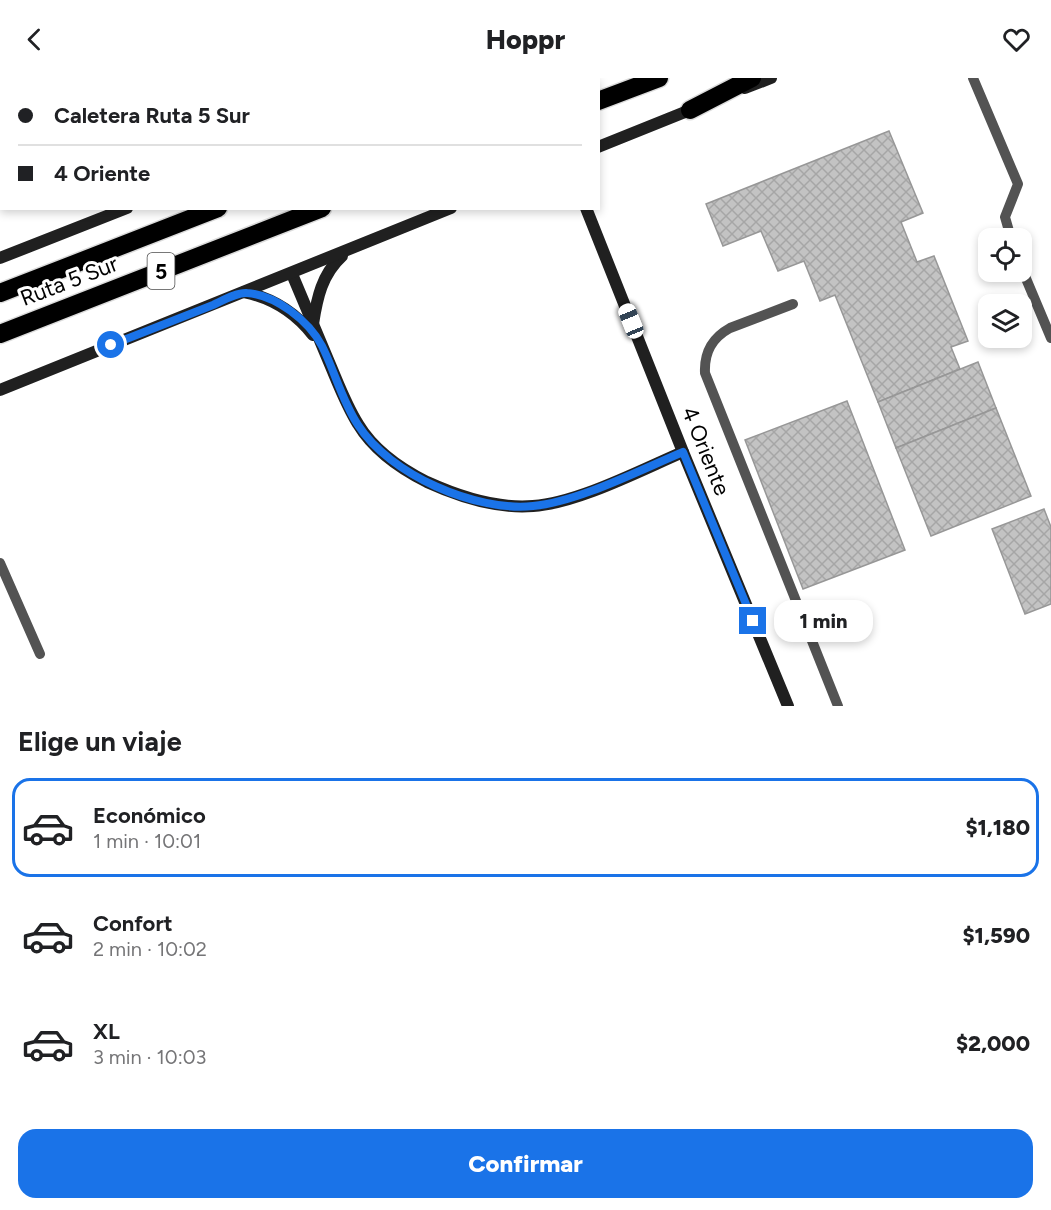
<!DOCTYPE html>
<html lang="es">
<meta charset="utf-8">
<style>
:root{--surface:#fff;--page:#f6f6f6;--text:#202124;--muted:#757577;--line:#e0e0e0;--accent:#1a73e8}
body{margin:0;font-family:Figtree,sans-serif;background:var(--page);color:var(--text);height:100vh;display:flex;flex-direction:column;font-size:22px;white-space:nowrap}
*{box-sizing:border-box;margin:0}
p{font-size:20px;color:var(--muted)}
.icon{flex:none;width:33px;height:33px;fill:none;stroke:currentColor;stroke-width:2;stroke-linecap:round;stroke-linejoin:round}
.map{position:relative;height:628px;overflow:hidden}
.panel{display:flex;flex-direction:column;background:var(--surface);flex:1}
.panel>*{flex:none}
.banner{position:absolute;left:0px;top:0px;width:600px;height:132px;box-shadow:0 3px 9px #0003;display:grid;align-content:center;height:132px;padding:0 18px;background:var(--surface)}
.tools{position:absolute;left:978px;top:150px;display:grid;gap:12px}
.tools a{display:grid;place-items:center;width:54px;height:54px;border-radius:12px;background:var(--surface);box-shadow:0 3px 9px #0003;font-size:30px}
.end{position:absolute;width:27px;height:27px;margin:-14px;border:8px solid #1a73e8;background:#fff;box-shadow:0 0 0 3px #fff}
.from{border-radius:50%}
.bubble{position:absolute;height:42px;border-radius:18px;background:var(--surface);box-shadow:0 3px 9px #0003;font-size:20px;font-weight:800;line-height:42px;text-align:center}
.car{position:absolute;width:18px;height:36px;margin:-18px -9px;border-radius:8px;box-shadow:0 0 4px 2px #0007;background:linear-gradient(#fff 24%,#345 0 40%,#fff 0 76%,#345 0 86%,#fff 0)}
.banner b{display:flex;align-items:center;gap:21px;height:57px;font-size:22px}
.banner b+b{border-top:2px solid var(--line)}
.banner i{width:15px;height:15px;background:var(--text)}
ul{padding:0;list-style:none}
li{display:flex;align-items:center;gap:18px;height:99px;margin:0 12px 9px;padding:0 6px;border:3px solid transparent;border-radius:18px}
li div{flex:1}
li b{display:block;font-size:22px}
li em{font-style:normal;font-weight:800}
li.selected{border-color:var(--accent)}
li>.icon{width:54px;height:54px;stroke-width:1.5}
h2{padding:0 18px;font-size:27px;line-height:72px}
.action{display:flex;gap:12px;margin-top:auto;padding:12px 18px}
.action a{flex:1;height:69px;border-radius:18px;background:var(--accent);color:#fff;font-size:24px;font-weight:800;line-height:69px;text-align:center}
header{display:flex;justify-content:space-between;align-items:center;height:78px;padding:0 18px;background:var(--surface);font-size:27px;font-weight:800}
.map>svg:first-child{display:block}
.building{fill:url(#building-cross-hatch);stroke:#979797;stroke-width:1.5}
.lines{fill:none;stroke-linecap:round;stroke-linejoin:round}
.highway-casing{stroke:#dbdbdb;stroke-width:21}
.lane{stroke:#535353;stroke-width:10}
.secondary{stroke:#202020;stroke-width:12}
.highway{stroke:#000;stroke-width:18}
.route{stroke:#1a73e8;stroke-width:8}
.labels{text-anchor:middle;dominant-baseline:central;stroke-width:6;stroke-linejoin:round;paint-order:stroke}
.shield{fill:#fff;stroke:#4c4c4c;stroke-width:1.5}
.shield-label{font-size:21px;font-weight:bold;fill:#000}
.street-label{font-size:22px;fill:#000;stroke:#fff}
</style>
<header><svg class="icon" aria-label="back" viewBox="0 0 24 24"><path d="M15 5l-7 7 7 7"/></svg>Hoppr<svg class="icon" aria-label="heart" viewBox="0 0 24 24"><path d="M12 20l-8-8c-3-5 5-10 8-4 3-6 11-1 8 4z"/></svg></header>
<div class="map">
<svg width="1051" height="628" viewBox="0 0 1051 628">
<defs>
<pattern id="building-cross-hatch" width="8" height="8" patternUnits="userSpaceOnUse" patternTransform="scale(1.5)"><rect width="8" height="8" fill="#c3c3c3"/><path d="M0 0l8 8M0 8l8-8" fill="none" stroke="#a6a6a6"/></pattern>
</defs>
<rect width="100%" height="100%" fill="#fff"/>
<!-- building -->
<g class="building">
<path d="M 889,53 L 923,135 L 901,144 L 917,184 L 934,178 L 968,263 L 951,269 L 960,291 L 878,324 L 835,217 L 820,223 L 804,183 L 778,193 L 761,153 L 723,168 L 706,126 Z"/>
<path d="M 978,284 L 996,330 L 896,370 L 878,324 Z"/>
<path d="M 847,323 L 905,472 L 803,511 L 745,362 Z"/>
<path d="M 996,330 L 1031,418 L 931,458 L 896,370 Z"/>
<path d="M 1044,431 L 1051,449 L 1051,526 L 1025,536 L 992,451 Z"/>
</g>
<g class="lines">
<!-- highway casing -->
<g class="highway-casing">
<g id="highway">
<path d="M 550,2 L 554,0"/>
<path d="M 598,23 L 659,0"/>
<path d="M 690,32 L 752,0"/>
<path d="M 0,215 L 218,130"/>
<path d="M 0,256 L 322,130"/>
</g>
</g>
<!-- lane -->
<g class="lane">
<path d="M 90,0 L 90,2"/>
<path d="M 383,0 L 384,2"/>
<path d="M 973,0 L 1018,106 L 1005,139 L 1011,160"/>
<path d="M 329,2 L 333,0"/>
<path d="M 1022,191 L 1051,260"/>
<path d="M 793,226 L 730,250 C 712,260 704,274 705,295 L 838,628"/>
<path d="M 0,485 L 40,576"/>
</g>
<!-- secondary -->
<g class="secondary">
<path d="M 532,0 L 532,2"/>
<path d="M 442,2 L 445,0"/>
<path d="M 745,10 L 771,0"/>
<path d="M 598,69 L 695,30"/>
<path d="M 586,130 L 683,374 L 788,628"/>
<path d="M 0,180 L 127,130"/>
<path d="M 292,196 C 304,225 317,255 329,284 C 338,305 346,327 358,346 C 373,371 401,391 427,404 C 460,419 497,431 533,428 C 578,425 641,392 683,374"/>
<path d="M 244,214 C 273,220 295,234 313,257"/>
<path d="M 313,246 C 317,220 322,196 342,178"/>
<path d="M 0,312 L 451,130"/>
</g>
<!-- highway -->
<use href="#highway" class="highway"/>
</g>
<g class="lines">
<!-- route -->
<path class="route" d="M 111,267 C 145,254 179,240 213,227 C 222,223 237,214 247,215 C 276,217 309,243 322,268 C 335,294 342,323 358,347 C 390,397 476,434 533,428 C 578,424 640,392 683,374 L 753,543"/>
</g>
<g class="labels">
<!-- shield labels -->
<rect class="shield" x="147.5" y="175" width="27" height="36" rx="4.5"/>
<g class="shield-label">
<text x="161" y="193">5</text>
</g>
<!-- street labels -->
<g class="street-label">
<text transform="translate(69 203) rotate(-21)">Ruta 5 Sur</text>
<text transform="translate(706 373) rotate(68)">4 Oriente</text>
</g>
</g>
</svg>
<div class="tools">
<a><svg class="icon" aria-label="locate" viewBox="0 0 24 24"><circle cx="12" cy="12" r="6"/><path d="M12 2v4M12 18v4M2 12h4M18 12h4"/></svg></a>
<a><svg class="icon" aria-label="layers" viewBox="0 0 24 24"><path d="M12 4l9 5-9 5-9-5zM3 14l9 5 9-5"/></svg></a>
</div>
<i class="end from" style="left:111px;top:267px"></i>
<i class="end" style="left:753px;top:543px"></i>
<div class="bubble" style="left:774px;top:522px;width:99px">1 min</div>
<i class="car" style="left:631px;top:243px;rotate:338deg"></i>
<div class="banner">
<b><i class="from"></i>Caletera Ruta 5 Sur</b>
<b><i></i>4 Oriente</b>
</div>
</div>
<section class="panel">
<h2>Elige un viaje</h2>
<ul>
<li class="selected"><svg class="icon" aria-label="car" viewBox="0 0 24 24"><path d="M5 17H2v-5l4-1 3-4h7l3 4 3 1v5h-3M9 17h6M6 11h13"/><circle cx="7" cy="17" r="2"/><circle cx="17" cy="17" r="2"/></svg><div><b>Económico</b><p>1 min · 10:01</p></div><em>$1,180</em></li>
<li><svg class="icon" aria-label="car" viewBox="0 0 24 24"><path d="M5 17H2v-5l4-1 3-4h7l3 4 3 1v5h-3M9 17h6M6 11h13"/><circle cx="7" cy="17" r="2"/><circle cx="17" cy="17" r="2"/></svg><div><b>Confort</b><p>2 min · 10:02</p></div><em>$1,590</em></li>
<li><svg class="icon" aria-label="car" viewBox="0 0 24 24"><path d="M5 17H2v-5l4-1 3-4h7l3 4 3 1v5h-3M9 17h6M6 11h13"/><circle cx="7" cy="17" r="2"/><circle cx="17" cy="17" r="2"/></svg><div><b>XL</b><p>3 min · 10:03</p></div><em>$2,000</em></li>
</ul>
<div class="action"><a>Confirmar</a></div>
</section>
